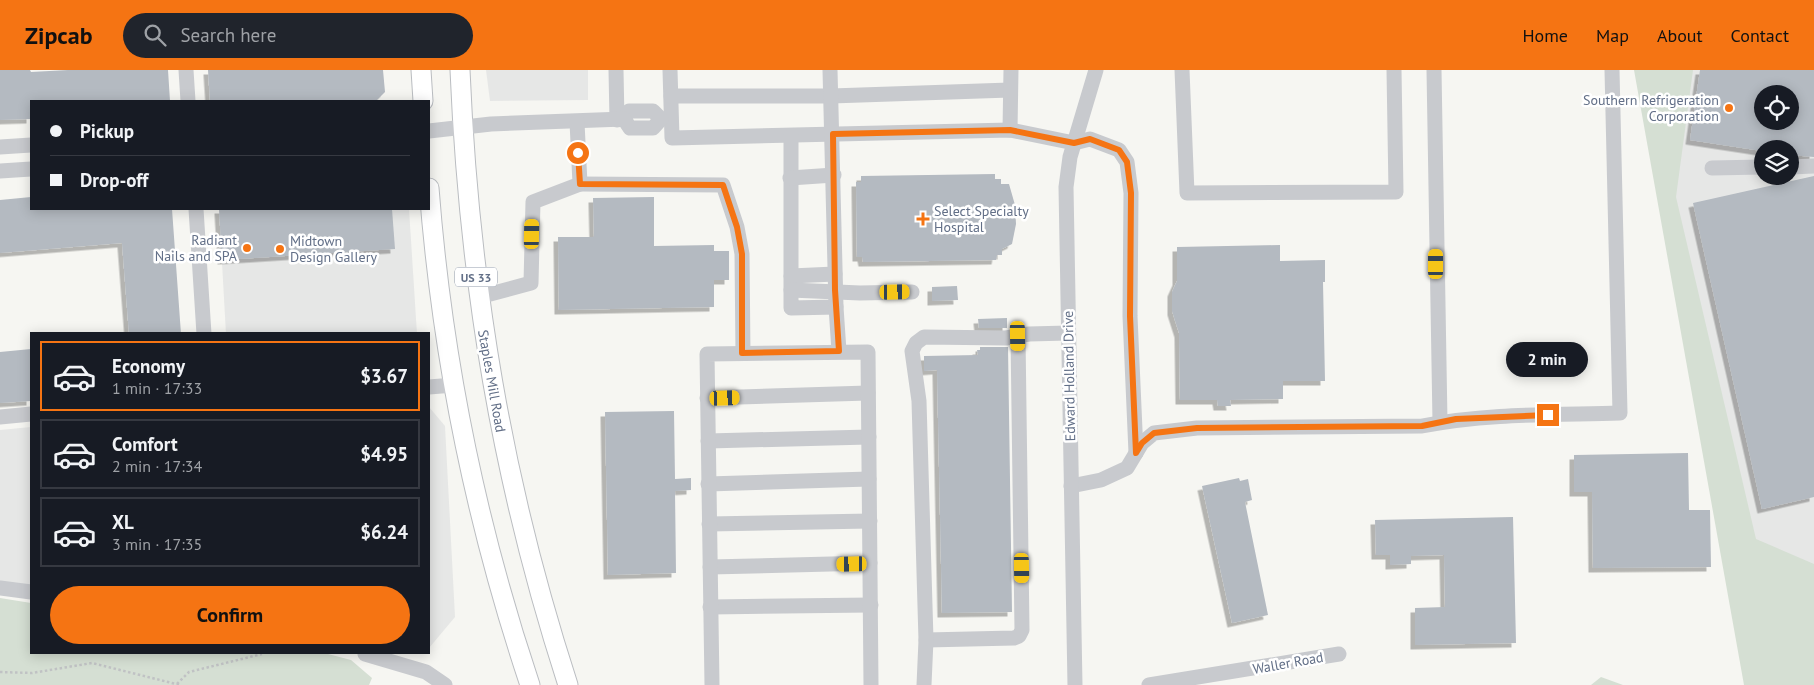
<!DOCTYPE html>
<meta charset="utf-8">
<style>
:root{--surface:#171b24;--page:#20242c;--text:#f1f3f6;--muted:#9ea1a6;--line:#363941;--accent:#f57413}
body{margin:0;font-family:"PT Sans",sans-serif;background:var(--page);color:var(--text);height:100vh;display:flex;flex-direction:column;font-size:19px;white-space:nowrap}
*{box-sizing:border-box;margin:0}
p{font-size:16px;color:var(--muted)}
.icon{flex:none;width:28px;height:28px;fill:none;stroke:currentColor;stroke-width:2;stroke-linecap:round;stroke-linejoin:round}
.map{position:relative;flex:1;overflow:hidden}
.sheet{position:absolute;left:30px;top:262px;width:400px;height:322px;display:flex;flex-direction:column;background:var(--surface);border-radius:0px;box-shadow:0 2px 12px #0003}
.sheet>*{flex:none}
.banner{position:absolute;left:30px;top:30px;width:400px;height:110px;border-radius:0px;box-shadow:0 2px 12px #0003;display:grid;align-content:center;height:110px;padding:0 20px;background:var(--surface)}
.controls{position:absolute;left:1754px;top:15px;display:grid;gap:10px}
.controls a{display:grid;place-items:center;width:45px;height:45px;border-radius:50%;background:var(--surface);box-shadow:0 2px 12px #0003;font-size:25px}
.end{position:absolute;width:22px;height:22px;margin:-11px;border:6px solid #f57413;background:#fff;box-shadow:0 0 0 2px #fff}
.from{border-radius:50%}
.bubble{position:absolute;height:35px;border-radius:18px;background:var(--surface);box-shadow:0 2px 12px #0003;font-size:16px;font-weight:600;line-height:35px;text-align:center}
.car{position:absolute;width:15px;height:30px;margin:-15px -8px;border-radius:6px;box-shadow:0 0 4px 1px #0007;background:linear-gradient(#f5c518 24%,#345 0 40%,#f5c518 0 76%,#345 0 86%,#f5c518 0)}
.banner b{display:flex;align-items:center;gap:18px;height:48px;font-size:19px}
.banner b+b{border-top:1px solid var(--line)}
.banner i{width:12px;height:12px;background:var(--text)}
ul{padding:9px 0 0;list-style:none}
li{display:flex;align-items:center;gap:15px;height:70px;margin:0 10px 8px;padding:0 10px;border:2px solid var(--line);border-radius:0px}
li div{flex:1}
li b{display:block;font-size:19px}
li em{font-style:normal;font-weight:600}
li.current{border-color:var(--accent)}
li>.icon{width:45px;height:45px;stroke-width:1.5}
.button{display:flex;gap:10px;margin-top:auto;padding:10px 20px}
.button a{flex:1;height:58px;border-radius:30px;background:var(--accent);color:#111;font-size:20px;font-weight:600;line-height:58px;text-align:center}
header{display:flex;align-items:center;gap:30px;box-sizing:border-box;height:70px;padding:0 25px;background:var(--accent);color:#111}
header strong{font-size:24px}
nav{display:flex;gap:28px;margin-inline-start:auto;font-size:18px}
.search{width:350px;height:45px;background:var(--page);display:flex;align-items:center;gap:12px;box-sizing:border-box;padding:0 18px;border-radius:28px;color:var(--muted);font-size:19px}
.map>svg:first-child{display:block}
.built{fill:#e6e7e6;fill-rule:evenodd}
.green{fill:#d5dfd3}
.building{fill:#b4bac1;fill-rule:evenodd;filter:url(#shadow)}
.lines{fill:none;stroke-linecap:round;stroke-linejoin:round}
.major-casing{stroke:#babdc1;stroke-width:21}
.path{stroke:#c0c2c4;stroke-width:2.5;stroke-dasharray:2.5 2.5;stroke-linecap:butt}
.minor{stroke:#c8cace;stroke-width:15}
.major{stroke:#fff;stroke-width:19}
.route{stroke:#f57413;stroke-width:6}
.poi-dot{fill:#f57413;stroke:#fff;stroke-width:2}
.labels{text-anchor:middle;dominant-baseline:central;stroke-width:5;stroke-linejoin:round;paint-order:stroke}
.shield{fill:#fff;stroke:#919aab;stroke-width:1}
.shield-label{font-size:12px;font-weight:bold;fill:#626f87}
.poi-label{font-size:14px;fill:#626f87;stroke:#fff;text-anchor:end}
.street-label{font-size:14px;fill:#626f87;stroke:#fff}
</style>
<header>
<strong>Zipcab</strong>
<div class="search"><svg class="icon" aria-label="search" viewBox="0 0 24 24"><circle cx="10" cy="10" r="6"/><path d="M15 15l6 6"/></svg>Search here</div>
<nav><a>Home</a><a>Map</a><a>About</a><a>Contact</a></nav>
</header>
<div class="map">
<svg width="1814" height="615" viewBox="0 0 1814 615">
<defs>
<filter id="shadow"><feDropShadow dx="-4.5" dy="4.5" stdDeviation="0" flood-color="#0004"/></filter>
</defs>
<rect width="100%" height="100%" fill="#f6f6f2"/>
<!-- built -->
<g class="built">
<path d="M 486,0 L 588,0 L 588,30 L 490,31 Z"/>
<path d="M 1642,0 L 1814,0 L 1814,501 L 1746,472 ZM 1762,24 L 1790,24 L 1790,51 L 1762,51 ZM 1762,79 L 1790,79 L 1790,106 L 1762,106 Z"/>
<path d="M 219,139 L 409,139 L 417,264 L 226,264 Z"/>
<path d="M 429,337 L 445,356 L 455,547 L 429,578 Z"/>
<path d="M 31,357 L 31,517 L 0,513 L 0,360 Z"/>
</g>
<!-- green -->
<g class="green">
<path d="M 1634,0 L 1693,0 L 1676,127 L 1756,469 L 1814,494 L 1814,615 L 1744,615 Z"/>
<path d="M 0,528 L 31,533 L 31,584 L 328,584 L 351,590 L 372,608 L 369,615 L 0,615 Z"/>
<path d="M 1601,607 L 1623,615 L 1591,615 Z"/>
</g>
<!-- building -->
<g class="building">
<path d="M 0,0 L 30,0 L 31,2 L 68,0 L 168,0 L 170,31 L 31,31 L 31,49 L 0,50 Z"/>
<path d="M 208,0 L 383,0 L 385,22 L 376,31 L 210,31 Z"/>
<path d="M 1700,0 L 1814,0 L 1814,87 L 1790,85 L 1790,79 L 1762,79 L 1762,81 L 1690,70 ZM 1762,24 L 1790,24 L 1790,51 L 1762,51 Z"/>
<path d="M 995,104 L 995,109 L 1001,109 L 1001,114 L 1009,114 L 1015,135 L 1016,154 L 1012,174 L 1002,179 L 1002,185 L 997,185 L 996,190 L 863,192 L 862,187 L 857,187 L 856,112 L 861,112 L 861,106 Z"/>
<path d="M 1814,106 L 1814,427 L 1762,439 L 1693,133 Z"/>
<path d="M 31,127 L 31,139 L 172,139 L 181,264 L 129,264 L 122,173 L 0,183 L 0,130 Z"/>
<path d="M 654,127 L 654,176 L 714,175 L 714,181 L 729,181 L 729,210 L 714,210 L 714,237 L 559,240 L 558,167 L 594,167 L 593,128 Z"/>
<path d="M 219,139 L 392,139 L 395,179 L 222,190 Z"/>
<path d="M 1280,175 L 1280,191 L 1325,190 L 1325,212 L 1323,212 L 1325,311 L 1283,311 L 1283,329 L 1230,330 L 1231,336 L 1218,336 L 1217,330 L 1180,330 L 1179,263 L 1172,241 L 1172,222 L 1177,211 L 1177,177 Z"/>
<path d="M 957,216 L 958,230 L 932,231 L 932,217 Z"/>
<path d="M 1007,248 L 1007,258 L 979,258 L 978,249 Z"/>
<path d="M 980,277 L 1008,277 L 1012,542 L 942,543 L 937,300 L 924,301 L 924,286 L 978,285 L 977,280 L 980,280 Z"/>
<path d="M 31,279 L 31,331 L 0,333 L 0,282 Z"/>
<path d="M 674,341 L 675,409 L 691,408 L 691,420 L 675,421 L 676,503 L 608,505 L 605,342 Z"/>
<path d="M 1688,383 L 1689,440 L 1710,440 L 1711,497 L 1593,498 L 1592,422 L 1574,422 L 1574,385 Z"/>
<path d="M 1239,408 L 1240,411 L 1248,409 L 1252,430 L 1245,432 L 1268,545 L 1232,553 L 1202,416 Z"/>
<path d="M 1513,447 L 1516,573 L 1415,575 L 1415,538 L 1445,537 L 1444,485 L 1411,486 L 1411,494 L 1390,495 L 1390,485 L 1376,485 L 1375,450 Z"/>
</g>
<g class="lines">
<!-- major casing -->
<g class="major-casing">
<g id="major">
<path d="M 421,0 L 423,31"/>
<path d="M 460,0 C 469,213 502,412 568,615"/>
<path d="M 429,118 C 442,287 476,454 530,615"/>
</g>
</g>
<!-- path -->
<g class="path">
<path d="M 0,602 L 32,603 L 92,593 L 180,615"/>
<path d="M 177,614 L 189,602 L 262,584"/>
</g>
<!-- minor -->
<g class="minor">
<path d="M 186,0 L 188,31"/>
<path d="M 616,0 L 617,50"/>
<path d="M 670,0 L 672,68 L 1010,60 L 1074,73 L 1090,69 L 1119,80 L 1127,92 L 1131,123 L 1130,246 L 1136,383"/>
<path d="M 1182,0 L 1187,123 L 1396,122 L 1394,0"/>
<path d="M 1434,0 L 1440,352"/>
<path d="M 671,26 L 831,26 L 1010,20"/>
<path d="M 629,41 L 653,41 L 661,49 L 653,58 L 630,58 L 624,49 Z"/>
<path d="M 1010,60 L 1011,0"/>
<path d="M 429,61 L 491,54 L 624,49"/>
<path d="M 791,66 L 791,238 L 836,237 L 830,0"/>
<path d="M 0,77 L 31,75"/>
<path d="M 1790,97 L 1814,96"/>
<path d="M 1712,98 L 1762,97"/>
<path d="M 0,101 L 31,99"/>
<path d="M 790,108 L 834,105"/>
<path d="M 580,114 L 723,115 L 737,157 L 742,184 L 743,283"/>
<path d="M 196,139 L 204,264"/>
<path d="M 791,206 L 835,204"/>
<path d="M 791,220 L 860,223 L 912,222"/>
<path d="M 479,227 L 531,213 L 533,132 L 580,114 L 577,52"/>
<path d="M 836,237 L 839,281"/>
<path d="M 429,317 L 454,315"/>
<path d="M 707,328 L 868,323"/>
<path d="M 0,347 L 31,344"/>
<path d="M 708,371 L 869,367"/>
<path d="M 708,414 L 869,409"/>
<path d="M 1071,416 L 1101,410 L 1127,398 L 1142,373 L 1154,363 L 1197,358 L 1422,356 C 1487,343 1554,345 1620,343 L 1612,0"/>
<path d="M 709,454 L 870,451"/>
<path d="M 710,497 L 870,493"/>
<path d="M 0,518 L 31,522"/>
<path d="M 710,537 L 871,535"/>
<path d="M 926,570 L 1014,568 L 1019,566 L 1022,560 L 1018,266"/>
<path d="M 365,584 L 426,602 L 445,615"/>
<path d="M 712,615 L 707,284 L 868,282 L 871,615"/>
<path d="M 924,615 L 926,570 L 919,331 L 912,281 L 916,273 L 924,267 L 1006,268 L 1029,264 L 1068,263"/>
<path d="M 1075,615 L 1066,117 L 1070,87 L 1096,0"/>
<path d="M 1149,615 L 1339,584"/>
</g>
<!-- major -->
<use href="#major" class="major"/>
</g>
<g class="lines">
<!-- route -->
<path class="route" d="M 578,83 L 580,114 L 723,115 L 737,157 L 742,184 L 742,283 L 839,281 L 835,220 L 833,64 L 1010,60 L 1074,73 L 1090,69 L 1119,80 L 1127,92 L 1131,123 L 1130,246 L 1136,383 L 1142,373 L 1154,363 L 1197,358 L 1422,356 L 1456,349 L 1548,345"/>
</g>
<!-- markers -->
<g class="poi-dot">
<circle cx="1729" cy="38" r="5"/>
<path d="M920.5 141.5h5v5h5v5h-5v5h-5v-5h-5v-5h5z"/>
<circle cx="247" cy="178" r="5"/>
<circle cx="280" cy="179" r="5"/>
</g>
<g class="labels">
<!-- shield labels -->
<rect class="shield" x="455" y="197.5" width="42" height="19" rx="4"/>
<g class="shield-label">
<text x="476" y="207">US 33</text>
</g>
<!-- poi labels -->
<g class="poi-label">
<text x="1719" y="30">Southern Refrigeration<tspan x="1719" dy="16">Corporation</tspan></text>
<text x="934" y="141" text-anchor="start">Select Specialty<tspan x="934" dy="16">Hospital</tspan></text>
<text x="237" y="170">Radiant<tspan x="237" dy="16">Nails and SPA</tspan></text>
<text x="290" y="171" text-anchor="start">Midtown<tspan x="290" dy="16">Design Gallery</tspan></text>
</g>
<!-- street labels -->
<g class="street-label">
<text transform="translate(1069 306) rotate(-91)">Edward Holland Drive</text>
<text transform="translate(492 311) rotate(80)">Staples Mill Road</text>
<text transform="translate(1288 593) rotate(-10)">Waller Road</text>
</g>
</g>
</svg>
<div class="controls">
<a><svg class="icon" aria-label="locate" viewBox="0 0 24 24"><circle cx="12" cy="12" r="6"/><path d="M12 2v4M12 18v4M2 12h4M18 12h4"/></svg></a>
<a><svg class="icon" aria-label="layers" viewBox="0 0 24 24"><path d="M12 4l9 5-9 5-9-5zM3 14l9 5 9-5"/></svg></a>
</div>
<i class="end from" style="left:578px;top:83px"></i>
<i class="end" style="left:1548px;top:345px"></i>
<div class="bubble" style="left:1506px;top:272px;width:82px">2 min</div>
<i class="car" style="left:532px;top:164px;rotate:1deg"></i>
<i class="car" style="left:1436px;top:194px;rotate:0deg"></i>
<i class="car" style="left:895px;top:222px;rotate:89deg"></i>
<i class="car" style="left:1018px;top:266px;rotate:179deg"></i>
<i class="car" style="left:725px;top:328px;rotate:88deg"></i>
<i class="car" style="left:852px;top:494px;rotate:269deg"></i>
<i class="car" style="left:1022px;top:498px;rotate:179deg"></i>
<div class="banner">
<b><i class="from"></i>Pickup</b>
<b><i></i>Drop-off</b>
</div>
<section class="sheet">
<ul>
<li class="current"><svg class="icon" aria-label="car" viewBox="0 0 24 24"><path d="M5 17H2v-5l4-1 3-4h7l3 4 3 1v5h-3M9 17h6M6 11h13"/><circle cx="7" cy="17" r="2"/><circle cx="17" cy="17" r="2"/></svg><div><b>Economy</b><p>1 min · 17:33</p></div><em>$3.67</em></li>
<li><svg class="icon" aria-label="car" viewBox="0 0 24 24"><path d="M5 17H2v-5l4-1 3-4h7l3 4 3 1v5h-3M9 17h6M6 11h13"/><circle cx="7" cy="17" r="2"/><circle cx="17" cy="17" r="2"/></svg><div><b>Comfort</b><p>2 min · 17:34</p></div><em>$4.95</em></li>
<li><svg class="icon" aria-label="car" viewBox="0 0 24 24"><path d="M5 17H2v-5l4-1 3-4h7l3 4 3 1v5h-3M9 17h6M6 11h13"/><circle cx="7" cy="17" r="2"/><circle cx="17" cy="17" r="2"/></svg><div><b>XL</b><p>3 min · 17:35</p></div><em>$6.24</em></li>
</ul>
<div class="button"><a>Confirm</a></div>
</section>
</div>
